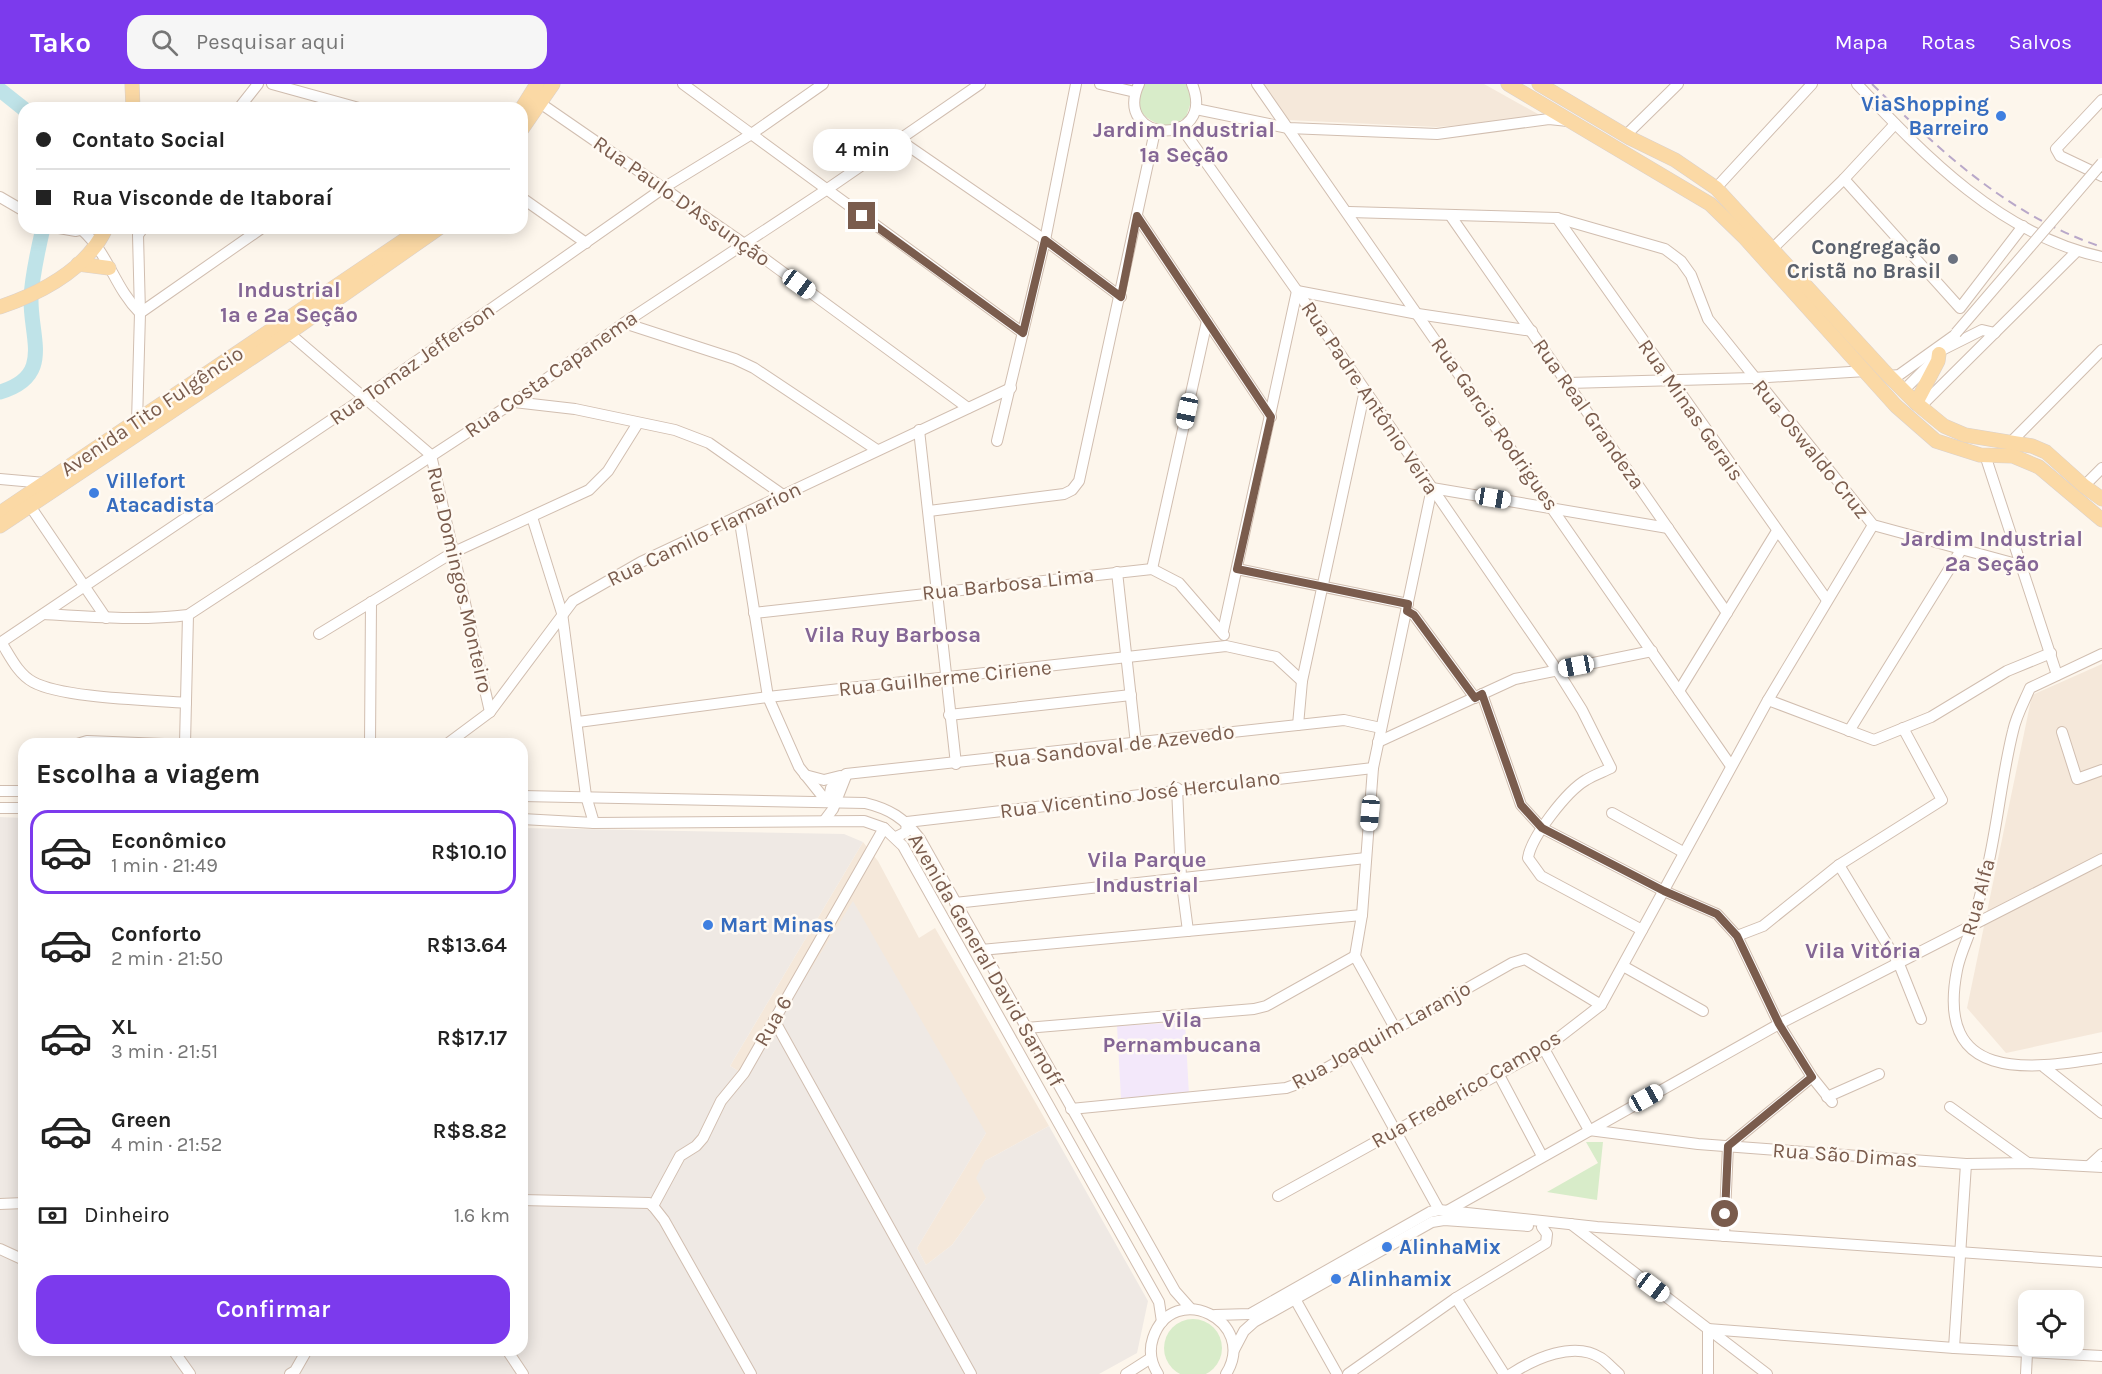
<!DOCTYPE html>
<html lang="pt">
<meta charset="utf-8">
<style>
:root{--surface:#fff;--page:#f6f6f6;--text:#222;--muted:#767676;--line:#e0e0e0;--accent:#7c3aed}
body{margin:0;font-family:Karla,sans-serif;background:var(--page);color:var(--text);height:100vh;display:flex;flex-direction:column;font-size:22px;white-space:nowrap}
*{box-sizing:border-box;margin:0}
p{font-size:20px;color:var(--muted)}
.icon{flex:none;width:33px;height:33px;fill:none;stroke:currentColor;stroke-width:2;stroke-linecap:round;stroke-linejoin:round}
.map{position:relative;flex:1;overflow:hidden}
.panel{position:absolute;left:18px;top:654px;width:510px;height:618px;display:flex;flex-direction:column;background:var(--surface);border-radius:18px;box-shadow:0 3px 15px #0003}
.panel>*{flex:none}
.hud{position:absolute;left:18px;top:18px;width:510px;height:132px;border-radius:18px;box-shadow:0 3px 15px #0003;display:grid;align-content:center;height:132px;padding:0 18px;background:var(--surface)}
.tools{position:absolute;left:2018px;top:1206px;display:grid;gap:12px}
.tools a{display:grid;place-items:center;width:66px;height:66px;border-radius:12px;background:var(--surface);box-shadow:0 3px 15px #0003;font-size:30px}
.end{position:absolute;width:27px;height:27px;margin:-14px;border:8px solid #7a5c4d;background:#fff;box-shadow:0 0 0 3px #fff}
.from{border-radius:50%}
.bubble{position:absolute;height:42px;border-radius:18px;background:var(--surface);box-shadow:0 3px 15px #0003;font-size:20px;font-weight:600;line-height:42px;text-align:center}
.car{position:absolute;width:18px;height:36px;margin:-18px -9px;border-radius:8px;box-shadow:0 0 4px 2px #0007;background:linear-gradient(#fff 24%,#345 0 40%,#fff 0 76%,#345 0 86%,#fff 0)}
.hud b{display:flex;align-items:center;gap:21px;height:57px;font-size:22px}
.hud b+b{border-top:2px solid var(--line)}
.hud i{width:15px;height:15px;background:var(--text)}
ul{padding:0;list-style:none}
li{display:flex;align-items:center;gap:18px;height:84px;margin:0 12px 9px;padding:0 6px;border:3px solid transparent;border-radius:18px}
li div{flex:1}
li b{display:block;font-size:22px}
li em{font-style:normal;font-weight:600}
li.active{border-color:var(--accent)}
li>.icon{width:54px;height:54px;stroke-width:1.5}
h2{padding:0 18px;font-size:27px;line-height:72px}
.pay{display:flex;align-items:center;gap:15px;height:66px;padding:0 18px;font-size:22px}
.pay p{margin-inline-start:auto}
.action{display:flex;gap:12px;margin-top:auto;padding:12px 18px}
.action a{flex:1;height:69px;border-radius:18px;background:var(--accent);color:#fff;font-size:24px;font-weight:600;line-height:69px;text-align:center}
header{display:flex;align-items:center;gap:36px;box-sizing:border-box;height:84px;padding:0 30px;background:var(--accent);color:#fff}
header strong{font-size:28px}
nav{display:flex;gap:33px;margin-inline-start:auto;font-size:21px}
.search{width:420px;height:54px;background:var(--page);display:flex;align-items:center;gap:15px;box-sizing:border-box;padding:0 21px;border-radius:18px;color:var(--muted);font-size:22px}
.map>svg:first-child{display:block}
.residential{fill:#f5e8da}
.industrial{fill:#efe9e4}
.education{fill:#f3e8fa}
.green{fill:#d8ecc9}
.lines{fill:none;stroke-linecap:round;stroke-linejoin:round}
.river{stroke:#bfe3e8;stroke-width:15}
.minor-casing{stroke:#d1beb0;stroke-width:12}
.major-casing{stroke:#dad1cd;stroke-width:15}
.minor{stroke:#fff;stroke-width:10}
.major{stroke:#fbd9a5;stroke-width:14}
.rail{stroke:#b9a8c9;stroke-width:2;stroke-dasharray:9 6;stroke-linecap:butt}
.minor-bridge-casing{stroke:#d1beb0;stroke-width:12;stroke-linecap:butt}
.minor-bridge{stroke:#fff;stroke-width:10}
.route{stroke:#7a5c4d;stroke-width:8}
.shop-dot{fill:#3f7fe0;stroke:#fffaf3;stroke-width:2}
.worship-dot{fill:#6b7280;stroke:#fffaf3;stroke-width:2}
.labels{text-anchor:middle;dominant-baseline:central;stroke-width:5;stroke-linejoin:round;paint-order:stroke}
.shop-label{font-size:21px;font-weight:bold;fill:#366cbe;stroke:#fffaf3;text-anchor:start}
.street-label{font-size:21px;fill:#7a5c4d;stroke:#fffaf3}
.worship-label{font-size:21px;font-weight:bold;fill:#5b616d;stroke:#fffaf3;text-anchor:end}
.neighbourhood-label{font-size:22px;font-weight:bold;fill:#846695;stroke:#fffaf3}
</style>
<header>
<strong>Tako</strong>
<div class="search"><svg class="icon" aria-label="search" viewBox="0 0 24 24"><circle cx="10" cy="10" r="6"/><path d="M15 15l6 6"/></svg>Pesquisar aqui</div>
<nav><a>Mapa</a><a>Rotas</a><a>Salvos</a></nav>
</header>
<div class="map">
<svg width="2102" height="1290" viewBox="0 0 2102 1290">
<rect width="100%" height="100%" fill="#fdf6ec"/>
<!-- residential -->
<g class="residential">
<path d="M 1262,0 L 1484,0 L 1545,34 L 1437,43 L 1287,36 Z"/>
<path d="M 2102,580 L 2102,948 L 2006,969 L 1967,924 L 2032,611 Z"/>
<path d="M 863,758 L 878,777 L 919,854 L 935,844 L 1049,1042 L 985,1077 L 986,1114 L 952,1161 L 926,1181 L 917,1164 L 986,1049 L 745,991 L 730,982 Z"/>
</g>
<!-- industrial -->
<path class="industrial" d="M 0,733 L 24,734 L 24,1266 L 522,1266 L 522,744 L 844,750 L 863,758 L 730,982 L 745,991 L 853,817 L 986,1049 L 917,1164 L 926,1181 L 952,1161 L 986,1114 L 976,1094 L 985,1077 L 1049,1042 L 1148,1217 L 1137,1269 L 1099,1290 L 0,1290 Z"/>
<!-- education -->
<path class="education" d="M 1185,938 L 1189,1011 L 1121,1014 L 1117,942 Z"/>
<!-- green -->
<g class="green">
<path d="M 1143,0 L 1186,0 L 1192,15 L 1186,33 L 1170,43 C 1146,38 1130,26 1143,0 Z"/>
<path d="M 1586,1058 L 1603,1058 L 1597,1116 L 1547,1108 L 1598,1079 Z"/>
<circle cx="1193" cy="1264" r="29"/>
</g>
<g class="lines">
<!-- river -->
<g class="river">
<path d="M 0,6 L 24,25"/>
<path d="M 0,308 C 54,292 30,254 31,214 C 32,191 38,166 43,144"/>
</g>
<!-- minor casing -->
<g class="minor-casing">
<g id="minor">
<path d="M 272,0 L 359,24"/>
<path d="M 683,0 L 1023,249"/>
<path d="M 1100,0 L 1135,8"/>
<path d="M 1139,0 C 1111,60 1218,64 1192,0"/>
<path d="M 1257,0 L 1731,682"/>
<path d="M 1857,0 C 1925,72 2002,152 2102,173"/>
<path d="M 2102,16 L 2056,65 L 2060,72 L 2102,92"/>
<path d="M 540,19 L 743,159 L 968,324"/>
<path d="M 239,24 L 258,0"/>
<path d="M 1196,25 L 1288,44 L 1437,50 L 1549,35 L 1568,37"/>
<path d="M 1181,43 L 1297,207 L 1557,586 L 1582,626 L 1611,684 C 1603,688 1594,691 1586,696 C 1567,707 1531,753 1528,774 L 1541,792 L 1642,846"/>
<path d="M 1626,51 L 1678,0"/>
<path d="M 898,55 L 1045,156 L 1121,213"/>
<path d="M 1844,95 L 1960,224 L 2023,142"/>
<path d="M 1716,104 L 1812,0"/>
<path d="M 0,113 L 24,127"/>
<path d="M 522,114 L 586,159"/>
<path d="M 1349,128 L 1557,134 L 1665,165 L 1681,177 L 1691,191 L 1708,235 L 1873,441 L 2020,481"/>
<path d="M 1450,131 L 1727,529"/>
<path d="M 1137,132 L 1271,333"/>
<path d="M 1557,134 L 1827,516"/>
<path d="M 59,144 L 76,147 L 88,144"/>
<path d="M 82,146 C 109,170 114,203 140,229"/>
<path d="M 1772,165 L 1844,95 L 1895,40"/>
<path d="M 140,229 L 262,144"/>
<path d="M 624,239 L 735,275 L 754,284 L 877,366"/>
<path d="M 289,249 L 431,371 L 490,628"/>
<path d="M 1942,266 L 1982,246 L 1995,249"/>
<path d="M 1889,292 L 1899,291 L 1955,251"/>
<path d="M 1568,299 L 1753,294 L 1866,287"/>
<path d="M 1903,307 L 1937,273"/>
<path d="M 514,318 L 575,325 L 675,346 L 709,359 L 783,411"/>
<path d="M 1920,323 L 2076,168"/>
<path d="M 139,342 L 137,338 L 140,229 L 138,151 L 143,144"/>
<path d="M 919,346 L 956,680"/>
<path d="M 997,357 L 1045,156 L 1076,0"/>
<path d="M 2010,359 L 2102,266"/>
<path d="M 1985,371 L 2057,591"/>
<path d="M 0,395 L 45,399"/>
<path d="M 2084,402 L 2102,384"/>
<path d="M 30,422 L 106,534"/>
<path d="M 929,427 L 1064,410 L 1072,406 L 1079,397 L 1155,47"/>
<path d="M 739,432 L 768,613 L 799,683 L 827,718"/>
<path d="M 532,433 L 562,529 L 586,712 L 594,739"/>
<path d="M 1152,485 L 1207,237"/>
<path d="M 1237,485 L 1408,520"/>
<path d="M 1117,488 L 1136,660"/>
<path d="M 1407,527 L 1414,531 L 1475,614"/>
<path d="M 754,529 L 1152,485 L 1179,499 L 1224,551"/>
<path d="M 44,530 C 92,533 140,537 188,531 L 514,318 L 624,239 L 826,106 L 980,0"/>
<path d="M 1223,547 L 1297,207 L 1418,230 L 1532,247"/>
<path d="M 319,550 L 452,469 L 589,406 L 608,387 L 638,339"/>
<path d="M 1,558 C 10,572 18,590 33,598 C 62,614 149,616 186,619"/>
<path d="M 0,559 L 364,314 L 665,103 L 750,51 L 823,0"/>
<path d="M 2102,570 L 2030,604 C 2024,618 2016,632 2013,647 C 2002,691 1998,737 1988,781 C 1983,800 1978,820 1973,839 C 1968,855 1960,870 1957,886 C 1935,998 2027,986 2102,974"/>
<path d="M 1679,607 L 1777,447"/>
<path d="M 1482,610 L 1521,721 L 1542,744 L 1664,807 L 1717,830 L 1737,852 L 1779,940 L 1812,993 L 1832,1018"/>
<path d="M 1768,616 L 1874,656 L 1931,633 L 2007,587 L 2051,569"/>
<path d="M 949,631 L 1131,611"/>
<path d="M 578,638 L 768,613 L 1226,562 L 1276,573 L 1302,597"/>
<path d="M 1298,641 L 1302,597 L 1365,306"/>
<path d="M 1849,647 L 1961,466"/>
<path d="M 2062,648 L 2077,695 L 2102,686"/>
<path d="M 1378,658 L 1515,595 L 1652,567"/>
<path d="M 77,660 L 87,657 L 164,660"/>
<path d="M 185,660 L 188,531"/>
<path d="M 370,660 L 371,518"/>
<path d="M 447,660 L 490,628 L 573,517 L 641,478 L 1011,304"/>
<path d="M 805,691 L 824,696 L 840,692"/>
<path d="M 1177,704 L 1181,793 L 1188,847"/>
<path d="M 0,707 L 24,707"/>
<path d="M 522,712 L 865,719 C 890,725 904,734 920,755 L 1175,1207 L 1191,1225"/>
<path d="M 828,718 L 831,704 L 846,690 L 1344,636 L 1381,644"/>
<path d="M 0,724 L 24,724"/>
<path d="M 1612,729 L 1683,768"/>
<path d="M 522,735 L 594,739 L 864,737 L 884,744 L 903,762 L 1159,1218 L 1162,1238"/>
<path d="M 824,737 L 833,725 L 846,692"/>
<path d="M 896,753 L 906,748 L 907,738 L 1373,684"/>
<path d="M 1839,781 L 1899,880 L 1921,935"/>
<path d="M 955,819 L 1366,774"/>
<path d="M 1737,852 L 1763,842 L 1839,781 L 1942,716 L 1903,644"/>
<path d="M 981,866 L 1362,831"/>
<path d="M 1623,882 L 1703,927"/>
<path d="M 774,936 L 971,1290"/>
<path d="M 1026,944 L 1254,925 L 1266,922 L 1355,872"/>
<path d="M 1395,944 L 1355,872 L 1362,831 L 1373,684 L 1432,404 L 1668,444"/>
<path d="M 1544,965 L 1589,1046 L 1698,1060 L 1966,1080 L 2028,1079 L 2102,1083"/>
<path d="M 1352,968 L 1439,1126"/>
<path d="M 2044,983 L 2102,1029"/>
<path d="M 1499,991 L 1542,1072"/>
<path d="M 1827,1013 L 1879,990"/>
<path d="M 1950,1023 L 2028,1079"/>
<path d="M 1071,1025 L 1286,1004 L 1300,999 L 1512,879 L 1525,875 L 1601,921"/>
<path d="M 2089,1082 L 2102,1070"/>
<path d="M 1278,1112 L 1544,965 L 1601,921 L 1768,616 L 1873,441"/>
<path d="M 522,1116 L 649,1119 L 653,1122"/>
<path d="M 0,1120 L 24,1119"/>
<path d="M 653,1122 L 680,1072 L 696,1062 L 703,1054 L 721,1017 L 744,989 L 884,744"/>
<path d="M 653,1122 L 664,1136 L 751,1290"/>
<path d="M 1447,1127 L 1779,940 L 2102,775"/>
<path d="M 1571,1140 L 1767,1290"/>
<path d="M 1724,1152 L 1728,1062 L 1812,993"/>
<path d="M 0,1165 L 24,1176"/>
<path d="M 1456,1214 L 1504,1290"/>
<path d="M 1295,1215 L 1337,1290"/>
<path d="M 1215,1231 L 1250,1230 L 1430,1128 L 1439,1126 L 1597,1143 L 2102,1178"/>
<path d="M 1954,1264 L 1966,1080"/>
<path d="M 173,1266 L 190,1290"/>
<path d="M 507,1266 L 523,1290"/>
<path d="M 1234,1266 L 1244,1247 L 1254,1238 L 1432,1138 L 1444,1136 L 1528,1142"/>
<path d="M 290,1290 L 295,1287 L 307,1266"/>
<path d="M 1126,1290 L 1151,1274"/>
<path d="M 1158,1290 C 1151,1279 1149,1266 1153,1254 C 1173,1195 1259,1237 1226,1290"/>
<path d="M 1348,1290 L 1456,1214 L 1546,1159 L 1547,1150 L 1542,1143"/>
<path d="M 1511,1290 C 1534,1275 1574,1256 1601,1274 C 1607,1278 1613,1285 1619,1290"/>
<path d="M 1708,1290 L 1708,1245 L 1954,1264 L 2102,1272"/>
<path d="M 2026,1290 L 2027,1269"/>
</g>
</g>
<!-- major casing -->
<g class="major-casing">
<g id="major">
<path d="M 132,0 L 133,24"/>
<path d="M 1508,0 L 1710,120 L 1744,153 L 1896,322 L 1936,357 L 1980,371 L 2013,372 L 2039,383 L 2102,436"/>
<path d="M 1539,0 L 1630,54 L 1675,76 L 1716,104 L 1885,288 L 1916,319 L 1944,342 L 1965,351 L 2032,362 L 2046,368 L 2084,402 L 2102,415"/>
<path d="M 522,24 L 537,0"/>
<path d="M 522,45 L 553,0"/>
<path d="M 78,180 L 109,184"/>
<path d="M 0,223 C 41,209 87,185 106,144"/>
<path d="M 1916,319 L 1938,277 L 1939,270"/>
<path d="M 0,429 L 422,144"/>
<path d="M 0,442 L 289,249 L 439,144"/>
</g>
</g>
<!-- minor -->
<use href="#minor" class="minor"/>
<!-- major -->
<use href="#major" class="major"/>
<!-- rail -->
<path class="rail" d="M 1872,0 C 1940,67 2009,132 2102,163"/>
<!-- minor-bridge casing -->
<g class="minor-bridge-casing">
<path id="minor-bridge" d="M 1956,249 L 2102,79"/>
</g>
<!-- minor-bridge -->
<use href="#minor-bridge" class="minor-bridge"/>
</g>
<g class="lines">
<!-- route -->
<path class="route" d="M 862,132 L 1023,249 L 1045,156 L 1121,213 L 1137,132 L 1271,333 L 1237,485 L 1408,520 L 1407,527 L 1414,531 L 1475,614 L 1482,610 L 1521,721 L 1542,744 L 1664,807 L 1717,830 L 1737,852 L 1779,940 L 1812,993 L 1728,1062 L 1725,1130"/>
</g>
<!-- markers -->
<g class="shop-dot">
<circle cx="2001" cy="32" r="6"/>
<circle cx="94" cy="409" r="6"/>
<circle cx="708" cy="841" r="6"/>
<circle cx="1387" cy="1163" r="6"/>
<circle cx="1336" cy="1195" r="6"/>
</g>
<circle class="worship-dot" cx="1953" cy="175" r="6"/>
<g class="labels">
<!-- shop labels -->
<g class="shop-label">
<text x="1989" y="20" text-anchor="end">ViaShopping<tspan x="1989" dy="24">Barreiro</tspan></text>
<text x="106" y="397">Villefort<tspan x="106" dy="24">Atacadista</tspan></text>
<text x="720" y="841">Mart Minas</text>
<text x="1399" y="1163">AlinhaMix</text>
<text x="1348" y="1195">Alinhamix</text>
</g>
<!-- street labels -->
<g class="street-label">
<text transform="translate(682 117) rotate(35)">Rua Paulo D'Assunção</text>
<text transform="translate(412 280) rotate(-35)">Rua Tomaz Jefferson</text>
<text transform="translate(551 290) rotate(-35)">Rua Costa Capanema</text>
<text transform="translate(1370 314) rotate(56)">Rua Padre Antônio Veira</text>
<text transform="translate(1691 326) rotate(55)">Rua Minas Gerais</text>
<text transform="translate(152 327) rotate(-34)">Avenida Tito Fulgêncio</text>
<text transform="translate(1589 330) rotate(55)">Rua Real Grandeza</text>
<text transform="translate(1495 340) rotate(55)">Rua Garcia Rodrigues</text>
<text transform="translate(1811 365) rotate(51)">Rua Oswaldo Cruz</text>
<text transform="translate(704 450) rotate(-26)">Rua Camilo Flamarion</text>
<text transform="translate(460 496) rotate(77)">Rua Domingos Monteiro</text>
<text transform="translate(1008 500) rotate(-6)">Rua Barbosa Lima</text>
<text transform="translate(945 594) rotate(-6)">Rua Guilherme Ciriene</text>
<text transform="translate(1114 662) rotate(-7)">Rua Sandoval de Azevedo</text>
<text transform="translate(1140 710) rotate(-7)">Rua Vicentino José Herculano</text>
<text transform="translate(1978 813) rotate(-75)">Rua Alfa</text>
<text transform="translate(986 876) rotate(60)">Avenida General David Sarnoff</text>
<text transform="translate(773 937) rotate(-60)">Rua 6</text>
<text transform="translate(1381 951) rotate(-29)">Rua Joaquim Laranjo</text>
<text transform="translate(1466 1005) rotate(-30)">Rua Frederico Campos</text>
<text transform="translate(1845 1071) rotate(4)">Rua São Dimas</text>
</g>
<!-- worship labels -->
<g class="worship-label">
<text x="1941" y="163">Congregação<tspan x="1941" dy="24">Cristã no Brasil</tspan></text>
</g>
<!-- neighbourhood labels -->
<g class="neighbourhood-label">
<text x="1184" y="46">Jardim Industrial<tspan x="1184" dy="25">1ª Seção</tspan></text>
<text x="289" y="206">Industrial<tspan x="289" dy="25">1ª e 2ª Seção</tspan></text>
<text x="1992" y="455">Jardim Industrial<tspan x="1992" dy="25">2ª Seção</tspan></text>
<text x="893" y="551">Vila Ruy Barbosa</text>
<text x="1147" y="776">Vila Parque<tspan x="1147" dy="25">Industrial</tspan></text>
<text x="1863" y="867">Vila Vitória</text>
<text x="1182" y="936">Vila<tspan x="1182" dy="25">Pernambucana</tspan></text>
</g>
</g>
</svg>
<div class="tools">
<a><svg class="icon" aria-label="locate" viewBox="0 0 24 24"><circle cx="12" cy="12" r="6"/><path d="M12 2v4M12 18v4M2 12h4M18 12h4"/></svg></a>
</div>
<i class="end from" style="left:1725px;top:1130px"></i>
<i class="end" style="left:862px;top:132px"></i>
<div class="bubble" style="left:813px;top:45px;width:99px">4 min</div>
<i class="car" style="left:799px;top:200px;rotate:126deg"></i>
<i class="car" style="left:1187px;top:327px;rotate:192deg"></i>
<i class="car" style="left:1493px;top:414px;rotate:99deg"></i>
<i class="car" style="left:1576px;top:582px;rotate:259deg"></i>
<i class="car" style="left:1370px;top:729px;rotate:185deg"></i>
<i class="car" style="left:1646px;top:1014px;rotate:61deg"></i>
<i class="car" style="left:1653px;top:1203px;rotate:127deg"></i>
<div class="hud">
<b><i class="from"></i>Contato Social</b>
<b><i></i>Rua Visconde de Itaboraí</b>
</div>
<section class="panel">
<h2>Escolha a viagem</h2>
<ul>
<li class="active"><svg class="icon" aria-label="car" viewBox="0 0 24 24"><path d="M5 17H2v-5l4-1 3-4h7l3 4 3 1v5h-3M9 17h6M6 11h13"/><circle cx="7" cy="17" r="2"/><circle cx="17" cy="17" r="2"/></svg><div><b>Econômico</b><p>1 min · 21:49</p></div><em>R$10.10</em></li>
<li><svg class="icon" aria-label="car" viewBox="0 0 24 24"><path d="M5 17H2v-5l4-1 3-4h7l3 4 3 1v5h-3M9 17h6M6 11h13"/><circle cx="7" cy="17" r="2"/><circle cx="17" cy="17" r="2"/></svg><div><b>Conforto</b><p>2 min · 21:50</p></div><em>R$13.64</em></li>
<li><svg class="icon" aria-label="car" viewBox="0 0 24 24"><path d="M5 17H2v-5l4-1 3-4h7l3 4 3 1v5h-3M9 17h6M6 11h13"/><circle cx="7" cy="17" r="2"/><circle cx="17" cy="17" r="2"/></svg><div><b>XL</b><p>3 min · 21:51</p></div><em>R$17.17</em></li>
<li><svg class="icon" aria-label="car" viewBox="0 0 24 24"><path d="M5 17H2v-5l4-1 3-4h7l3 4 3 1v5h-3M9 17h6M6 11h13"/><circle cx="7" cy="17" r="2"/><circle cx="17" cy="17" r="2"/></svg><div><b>Green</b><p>4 min · 21:52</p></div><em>R$8.82</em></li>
</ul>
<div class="pay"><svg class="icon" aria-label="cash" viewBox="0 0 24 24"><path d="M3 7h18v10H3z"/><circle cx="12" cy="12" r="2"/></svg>Dinheiro<p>1.6 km</p></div>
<div class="action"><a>Confirmar</a></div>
</section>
</div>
